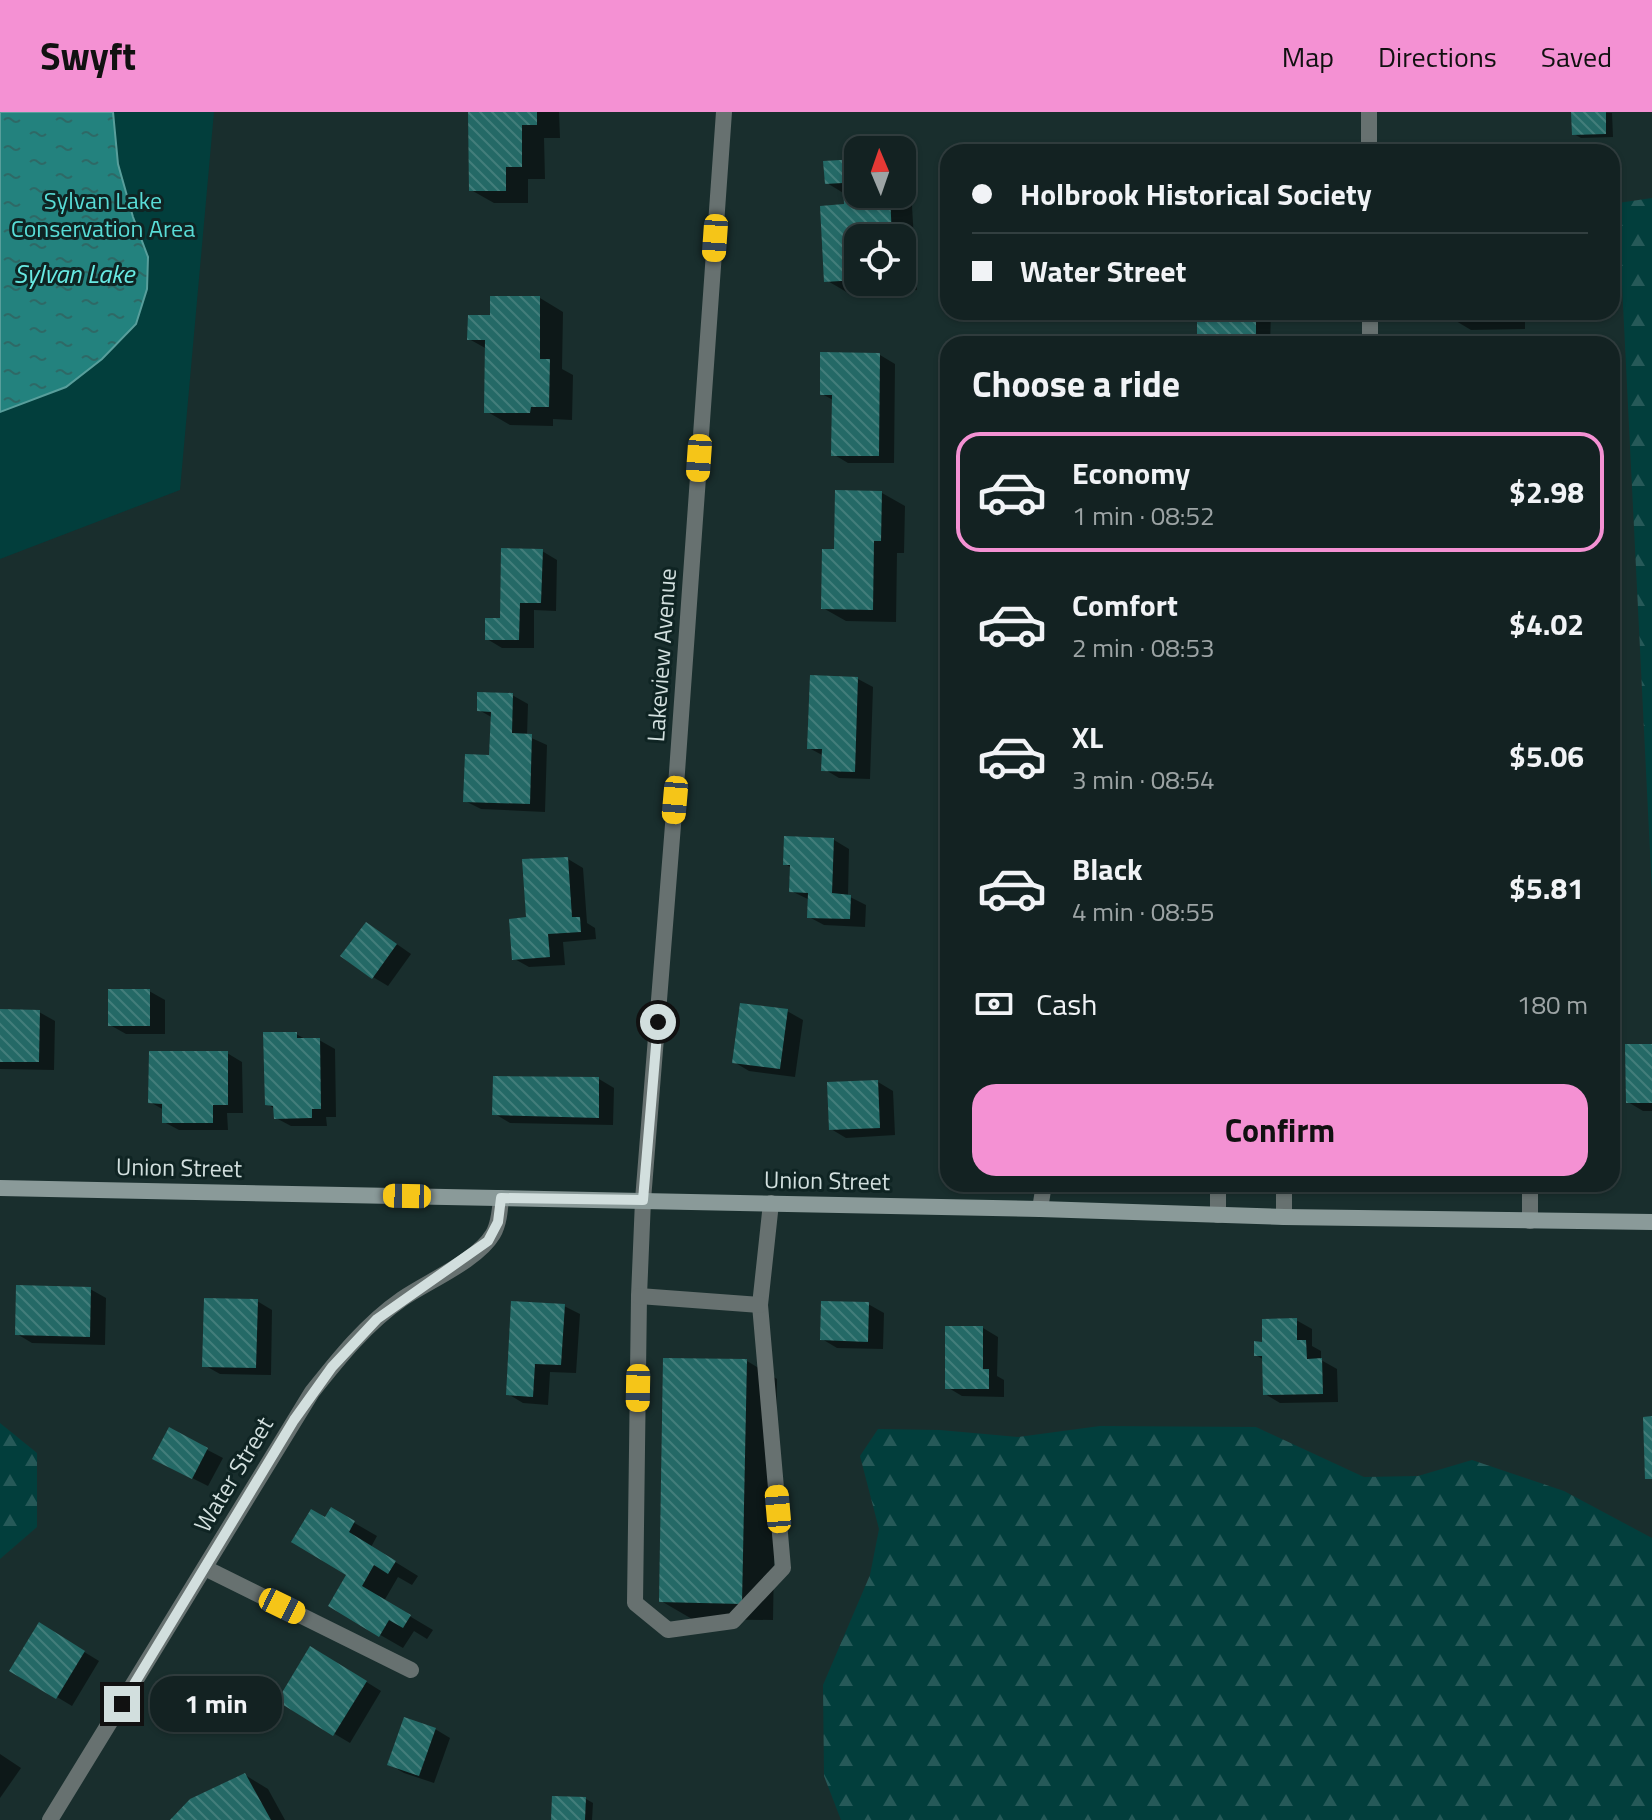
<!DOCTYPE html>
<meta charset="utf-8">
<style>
:root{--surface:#132222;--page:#1c2a2a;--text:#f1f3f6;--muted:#9da4a5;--line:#323f40;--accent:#f491d3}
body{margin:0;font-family:"Titillium Web",sans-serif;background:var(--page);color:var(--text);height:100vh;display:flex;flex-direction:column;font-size:30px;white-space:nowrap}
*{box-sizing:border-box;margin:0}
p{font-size:26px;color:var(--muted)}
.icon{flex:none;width:44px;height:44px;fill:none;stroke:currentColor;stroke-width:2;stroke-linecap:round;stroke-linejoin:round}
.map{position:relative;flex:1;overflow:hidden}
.details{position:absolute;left:940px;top:224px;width:680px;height:856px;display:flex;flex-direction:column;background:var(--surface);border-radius:24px;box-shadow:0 2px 6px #0004,0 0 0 2px var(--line)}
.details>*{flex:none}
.guide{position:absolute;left:940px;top:32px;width:680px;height:176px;border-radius:24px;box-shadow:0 2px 6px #0004,0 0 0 2px var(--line);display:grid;align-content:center;height:176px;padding:0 32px;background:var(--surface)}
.needle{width:52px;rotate:358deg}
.controls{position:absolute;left:844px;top:24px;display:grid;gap:16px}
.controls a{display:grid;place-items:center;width:72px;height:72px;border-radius:16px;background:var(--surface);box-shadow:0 2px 6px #0004,0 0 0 2px var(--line);font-size:40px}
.end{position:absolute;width:36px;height:36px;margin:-18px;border:10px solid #d2dfde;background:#111;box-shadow:0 0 0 4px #111}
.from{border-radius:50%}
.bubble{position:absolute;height:56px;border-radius:24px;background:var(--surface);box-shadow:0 2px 6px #0004,0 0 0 2px var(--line);font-size:26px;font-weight:700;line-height:56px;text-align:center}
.car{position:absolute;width:24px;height:48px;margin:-24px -12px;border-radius:10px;box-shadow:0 0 6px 2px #0007;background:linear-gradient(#f5c518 24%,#345 0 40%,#f5c518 0 76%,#345 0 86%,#f5c518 0)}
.guide b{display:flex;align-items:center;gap:28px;height:76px;font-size:30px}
.guide b+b{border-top:2px solid var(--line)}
.guide i{width:20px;height:20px;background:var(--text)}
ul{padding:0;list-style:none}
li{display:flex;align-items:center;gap:24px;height:120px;margin:0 16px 12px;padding:0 16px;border:4px solid transparent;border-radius:24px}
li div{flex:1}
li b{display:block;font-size:30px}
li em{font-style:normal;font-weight:700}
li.on{border-color:var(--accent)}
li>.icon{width:72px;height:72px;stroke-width:1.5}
h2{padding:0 32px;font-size:36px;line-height:96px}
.pay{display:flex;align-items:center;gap:20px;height:88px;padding:0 32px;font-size:30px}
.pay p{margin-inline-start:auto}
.primary-button{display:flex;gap:16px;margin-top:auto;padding:16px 32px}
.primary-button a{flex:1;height:92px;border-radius:24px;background:var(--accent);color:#111;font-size:32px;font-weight:700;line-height:92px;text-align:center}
header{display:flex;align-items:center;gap:48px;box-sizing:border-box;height:112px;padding:0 40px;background:var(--accent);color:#111}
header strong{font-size:38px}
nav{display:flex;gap:44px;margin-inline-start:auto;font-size:28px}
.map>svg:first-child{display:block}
.forest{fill:url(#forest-firs)}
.park{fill:#023e3c}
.water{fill:url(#water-ripples);stroke:#589e9b;stroke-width:2}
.shadow{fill:#0007;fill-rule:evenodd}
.building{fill:url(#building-back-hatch)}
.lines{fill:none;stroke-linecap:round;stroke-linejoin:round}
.lane{stroke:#677170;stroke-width:16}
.street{stroke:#677170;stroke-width:16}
.secondary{stroke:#8a9a99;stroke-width:16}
.route{stroke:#d2dfde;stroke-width:10}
.labels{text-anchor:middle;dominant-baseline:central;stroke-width:6;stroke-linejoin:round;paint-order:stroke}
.park-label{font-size:24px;fill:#58dcd6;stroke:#0f2423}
.street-label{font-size:24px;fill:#d2dfde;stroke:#0f2423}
.water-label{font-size:26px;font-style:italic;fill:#68eae3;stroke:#0f2423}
</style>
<header>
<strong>Swyft</strong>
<nav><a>Map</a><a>Directions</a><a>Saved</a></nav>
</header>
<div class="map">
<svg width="1652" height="1708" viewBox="0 0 1652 1708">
<defs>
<pattern id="forest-firs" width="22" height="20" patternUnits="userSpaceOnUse" patternTransform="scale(2)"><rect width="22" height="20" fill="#023e3c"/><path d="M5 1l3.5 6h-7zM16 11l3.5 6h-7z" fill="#265958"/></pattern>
<pattern id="water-ripples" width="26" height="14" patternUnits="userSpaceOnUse" patternTransform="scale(2)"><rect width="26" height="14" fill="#23827e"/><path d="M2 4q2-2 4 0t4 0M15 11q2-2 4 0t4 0" fill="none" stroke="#2e6966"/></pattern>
<pattern id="building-back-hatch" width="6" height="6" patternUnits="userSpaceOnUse" patternTransform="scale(2)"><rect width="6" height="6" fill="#246966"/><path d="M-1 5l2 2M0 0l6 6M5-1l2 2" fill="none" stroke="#437e7b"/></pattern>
</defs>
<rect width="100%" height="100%" fill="#192e2d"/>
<!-- forest -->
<g class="forest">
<path d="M 1652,86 L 1652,780 L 1618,91 Z"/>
<path d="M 0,1311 L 37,1341 L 37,1415 L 0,1447 Z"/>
<path d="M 1100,1314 L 1256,1315 L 1364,1365 L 1418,1364 L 1472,1348 L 1564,1379 L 1652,1426 L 1652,1708 L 841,1708 L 824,1664 L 823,1573 L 870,1463 L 879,1417 L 860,1344 L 878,1317 L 940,1318 L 1018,1325 Z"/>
</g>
<!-- park -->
<path class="park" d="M 0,0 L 214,0 L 180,378 L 0,447 Z"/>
<!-- water -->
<path class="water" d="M 0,0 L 113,0 L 118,52 L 133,105 L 148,145 L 147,177 L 136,212 L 102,247 L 66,275 L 0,300 Z"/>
<!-- shadow -->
<g class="shadow">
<path d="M 470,0 L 559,0 L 560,26 L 544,26 L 545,67 L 528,67 L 528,91 L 494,91 L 471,78 Z"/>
<path d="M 1573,0 L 1612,1 L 1613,25 L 1581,26 L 1574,22 Z"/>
<path d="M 858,49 L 858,82 L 902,82 L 902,56 L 910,60 L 917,178 L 850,182 L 826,168 L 846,94 L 845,82 L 827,71 ZM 858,126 L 902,126 L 902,170 L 858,170 Z"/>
<path d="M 540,186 L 563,200 L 562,257 L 573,263 L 572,308 L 553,307 L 553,314 L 510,313 L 486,299 L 487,237 L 469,227 Z"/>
<path d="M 1199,200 L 1271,200 L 1270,232 L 1213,232 L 1199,224 Z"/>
<path d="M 1456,200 L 1525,200 L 1525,217 L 1471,218 L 1456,209 Z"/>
<path d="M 880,243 L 895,252 L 894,351 L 848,351 L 833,342 L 833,288 L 822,282 Z"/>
<path d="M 882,381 L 905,394 L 904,441 L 897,441 L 896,510 L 846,509 L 823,496 L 836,439 Z"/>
<path d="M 542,439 L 557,448 L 556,499 L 534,498 L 534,536 L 502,536 L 487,527 L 502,508 Z"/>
<path d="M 858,567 L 873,575 L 870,667 L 839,666 L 824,657 L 824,644 L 809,636 Z"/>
<path d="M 512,583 L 528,592 L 527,624 L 547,633 L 545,700 L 481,697 L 465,689 L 491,645 L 493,606 L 479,598 Z"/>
<path d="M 786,726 L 834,728 L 849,737 L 848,784 L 866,793 L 865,815 L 824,813 L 809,805 L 810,788 L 791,779 L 792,756 L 785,752 Z"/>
<path d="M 568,747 L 583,756 L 587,811 L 595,816 L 596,827 L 563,830 L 565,853 L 529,855 L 513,846 L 528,807 Z"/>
<path d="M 381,821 L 411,842 L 388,874 L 373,865 Z"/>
<path d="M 149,879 L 165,888 L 165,922 L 126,922 L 110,913 Z"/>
<path d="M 0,899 L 39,900 L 55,909 L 54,958 L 0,957 Z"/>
<path d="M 787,899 L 803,908 L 795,965 L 749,959 L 734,950 Z"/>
<path d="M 296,922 L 307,928 L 319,928 L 335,937 L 336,1005 L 326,1005 L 327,1014 L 291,1014 L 276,1006 L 275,997 L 267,992 Z"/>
<path d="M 1652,934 L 1652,999 L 1643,999 L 1628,990 Z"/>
<path d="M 227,941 L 242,950 L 243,1001 L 227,1001 L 228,1018 L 179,1018 L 164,1010 L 164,998 L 150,990 Z"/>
<path d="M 599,967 L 614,976 L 613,1013 L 510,1011 L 495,1002 Z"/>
<path d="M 878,970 L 893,979 L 895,1023 L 846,1026 L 831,1017 Z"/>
<path d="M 90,1177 L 106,1186 L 105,1233 L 32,1231 L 17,1222 Z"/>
<path d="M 257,1189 L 272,1198 L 271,1263 L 220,1262 L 204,1253 Z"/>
<path d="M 868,1192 L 884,1201 L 883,1237 L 837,1236 L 822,1227 Z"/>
<path d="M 564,1194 L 580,1202 L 576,1261 L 550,1260 L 548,1293 L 523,1291 L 508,1282 Z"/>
<path d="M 1296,1208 L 1312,1217 L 1312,1234 L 1321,1239 L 1321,1248 L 1337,1257 L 1338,1290 L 1280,1291 L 1265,1282 L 1264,1248 L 1256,1243 L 1264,1232 Z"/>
<path d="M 983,1216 L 998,1225 L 997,1264 L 1004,1268 L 1004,1285 L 962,1284 L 947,1275 Z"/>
<path d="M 747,1249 L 777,1267 L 773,1508 L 692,1507 L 661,1489 Z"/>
<path d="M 169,1318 L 223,1346 L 208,1374 L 170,1355 Z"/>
<path d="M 332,1398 L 377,1424 L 371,1435 L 418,1464 L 412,1473 L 398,1465 L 384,1489 L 433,1518 L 427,1527 L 414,1519 L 403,1536 L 330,1494 L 349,1462 Z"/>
<path d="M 40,1513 L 99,1549 L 72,1594 L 12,1558 Z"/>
<path d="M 326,1545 L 381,1579 L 350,1631 L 279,1589 Z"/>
<path d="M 435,1617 L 450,1626 L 434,1671 L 404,1661 L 389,1652 Z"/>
<path d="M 0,1642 L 21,1656 L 0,1686 Z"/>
<path d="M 245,1663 L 268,1677 L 285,1708 L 173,1708 Z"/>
<path d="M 586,1687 L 593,1691 L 592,1708 L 553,1708 Z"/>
</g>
<!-- building -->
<g class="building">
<path d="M 468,0 L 537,0 L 537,13 L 522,13 L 522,55 L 506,55 L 506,79 L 469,79 Z"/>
<path d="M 1571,0 L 1606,0 L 1606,22 L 1572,23 Z"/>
<path d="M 858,47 L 858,82 L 890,82 L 892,126 L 858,126 L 858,168 L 824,170 L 820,94 L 844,92 L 843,71 L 825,72 L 823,49 Z"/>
<path d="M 490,184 L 540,184 L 540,247 L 550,247 L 549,295 L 531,295 L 530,301 L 484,301 L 485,228 L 467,228 L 468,203 L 490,203 Z"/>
<path d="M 1197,200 L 1256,200 L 1256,226 L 1197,225 Z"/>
<rect x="1454" y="200" width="56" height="10"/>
<path d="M 820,240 L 880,241 L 879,344 L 831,344 L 832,283 L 820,283 Z"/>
<path d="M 835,378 L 882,379 L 881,429 L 874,429 L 873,498 L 821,497 L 822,437 L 834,437 Z"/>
<path d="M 501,436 L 543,437 L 541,491 L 520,491 L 519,528 L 485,528 L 485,506 L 500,506 Z"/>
<path d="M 810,563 L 858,565 L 855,660 L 821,659 L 822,637 L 807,637 Z"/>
<path d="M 477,580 L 513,581 L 512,621 L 532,622 L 530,692 L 463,690 L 465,642 L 489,643 L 491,600 L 477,599 Z"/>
<path d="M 784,724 L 834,726 L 832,781 L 851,783 L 850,807 L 807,806 L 808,781 L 789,780 L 790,753 L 783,753 Z"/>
<path d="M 568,745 L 572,805 L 580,805 L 581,820 L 548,822 L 550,845 L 512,848 L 509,807 L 526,805 L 522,747 Z"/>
<path d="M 366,810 L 397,832 L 372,867 L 340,844 Z"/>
<rect x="108" y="877" width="42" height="37"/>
<path d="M 740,891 L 788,897 L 780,957 L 732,951 Z"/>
<path d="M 0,897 L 40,898 L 39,950 L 0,950 Z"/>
<path d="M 263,920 L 297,920 L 297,926 L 320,926 L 321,997 L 312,997 L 312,1006 L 274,1007 L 273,994 L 265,993 Z"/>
<path d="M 1625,932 L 1652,932 L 1652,991 L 1626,991 Z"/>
<path d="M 149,939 L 228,939 L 228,993 L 213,993 L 213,1011 L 162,1011 L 162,992 L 148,991 Z"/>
<path d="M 942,960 L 948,960 L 948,1013 L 941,1013 Z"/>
<path d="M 493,964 L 599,965 L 599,1006 L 492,1003 Z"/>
<path d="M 878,968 L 880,1016 L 829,1018 L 827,970 Z"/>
<path d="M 16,1173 L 91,1175 L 90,1225 L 15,1223 Z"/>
<path d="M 204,1186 L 258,1187 L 256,1256 L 202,1255 Z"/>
<path d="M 511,1189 L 565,1192 L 561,1253 L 535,1252 L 533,1285 L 506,1283 Z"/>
<path d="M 821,1189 L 869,1190 L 868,1230 L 820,1228 Z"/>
<path d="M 1297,1206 L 1297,1228 L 1306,1228 L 1307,1247 L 1322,1246 L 1323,1282 L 1263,1283 L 1262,1244 L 1254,1244 L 1254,1229 L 1262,1230 L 1262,1207 Z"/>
<path d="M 945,1214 L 983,1214 L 983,1257 L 989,1257 L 989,1277 L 945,1277 Z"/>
<path d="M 663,1246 L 747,1247 L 742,1492 L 659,1490 Z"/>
<path d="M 1652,1304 L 1652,1367 L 1645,1367 L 1643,1305 Z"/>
<path d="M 169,1315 L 208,1336 L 192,1367 L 152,1347 Z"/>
<path d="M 331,1395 L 355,1409 L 349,1420 L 396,1449 L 388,1462 L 374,1453 L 362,1474 L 411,1503 L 403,1516 L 389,1508 L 379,1525 L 328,1494 L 346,1463 L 291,1430 L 311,1397 L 325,1405 Z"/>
<path d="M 39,1510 L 85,1539 L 56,1587 L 9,1559 Z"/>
<path d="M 310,1534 L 367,1569 L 333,1624 L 277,1589 Z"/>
<path d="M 404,1605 L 436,1616 L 419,1664 L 387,1653 Z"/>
<path d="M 245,1661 L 271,1708 L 170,1708 L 190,1687 Z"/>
<path d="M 552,1684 L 586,1685 L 585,1708 L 551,1708 Z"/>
</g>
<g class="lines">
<!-- lane -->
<g class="lane">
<path d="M 643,1088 L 639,1184 L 635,1491 L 668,1518 L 733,1509 L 783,1456 L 760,1193 L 771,1091"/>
<path d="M 1040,1097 L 1044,1072"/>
<path d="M 1218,1103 L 1218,1072"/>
<path d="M 1284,1105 L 1284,1072"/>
<path d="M 1530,1109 L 1530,1072"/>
<path d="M 639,1184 L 760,1193"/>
<path d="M 205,1456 L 411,1558"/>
</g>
<!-- street -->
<g class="street">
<path d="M 1369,0 L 1369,40"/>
<path d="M 1370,200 L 1370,232"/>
<path d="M 643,1088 L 675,688 L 724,0"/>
<path d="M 50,1708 L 312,1280 C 339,1246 366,1212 402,1187 C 428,1169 477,1149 493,1122 C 499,1112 500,1098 501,1086"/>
</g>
<!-- secondary -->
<path class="secondary" d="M 0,1076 L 1040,1097 L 1284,1105 L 1652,1110"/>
</g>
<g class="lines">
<!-- route -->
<path class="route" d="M 122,1592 L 294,1308 L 332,1255 L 377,1207 L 488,1129 L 498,1110 L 501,1086 L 643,1088 L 658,910"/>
</g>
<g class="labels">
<!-- park labels -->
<g class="park-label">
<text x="103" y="88">Sylvan Lake<tspan x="103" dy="28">Conservation Area</tspan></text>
</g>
<!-- street labels -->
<g class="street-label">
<text transform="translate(661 543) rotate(-86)">Lakeview Avenue</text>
<text transform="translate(179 1055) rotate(1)">Union Street</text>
<text transform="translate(827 1068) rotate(1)">Union Street</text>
<text transform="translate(233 1362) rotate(-59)">Water Street</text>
</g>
<!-- water labels -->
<g class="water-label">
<text x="74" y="161">Sylvan Lake</text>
</g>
</g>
</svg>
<div class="controls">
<a><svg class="needle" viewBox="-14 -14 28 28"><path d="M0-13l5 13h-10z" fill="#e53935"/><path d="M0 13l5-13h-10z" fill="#9da4a5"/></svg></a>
<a><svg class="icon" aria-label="locate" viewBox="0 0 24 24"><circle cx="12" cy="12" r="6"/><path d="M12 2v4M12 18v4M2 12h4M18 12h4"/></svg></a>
</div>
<i class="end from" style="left:658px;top:910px"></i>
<i class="end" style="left:122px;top:1592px"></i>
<div class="bubble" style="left:150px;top:1564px;width:132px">1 min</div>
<i class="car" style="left:715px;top:126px;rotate:184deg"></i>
<i class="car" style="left:699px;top:346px;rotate:184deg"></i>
<i class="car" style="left:675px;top:688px;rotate:185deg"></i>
<i class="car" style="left:407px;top:1084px;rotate:271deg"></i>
<i class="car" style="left:638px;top:1276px;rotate:181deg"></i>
<i class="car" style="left:778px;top:1397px;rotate:355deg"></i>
<i class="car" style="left:282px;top:1494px;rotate:116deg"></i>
<div class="guide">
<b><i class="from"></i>Holbrook Historical Society</b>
<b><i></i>Water Street</b>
</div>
<section class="details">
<h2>Choose a ride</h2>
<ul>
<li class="on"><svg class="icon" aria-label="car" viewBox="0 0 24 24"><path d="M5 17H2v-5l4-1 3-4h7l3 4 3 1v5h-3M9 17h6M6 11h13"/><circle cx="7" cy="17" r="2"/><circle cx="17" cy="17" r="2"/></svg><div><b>Economy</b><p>1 min · 08:52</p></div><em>$2.98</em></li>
<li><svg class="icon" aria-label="car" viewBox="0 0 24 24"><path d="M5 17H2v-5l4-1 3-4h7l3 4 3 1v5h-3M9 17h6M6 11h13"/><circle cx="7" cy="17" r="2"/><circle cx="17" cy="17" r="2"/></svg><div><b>Comfort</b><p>2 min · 08:53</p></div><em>$4.02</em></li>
<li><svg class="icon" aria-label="car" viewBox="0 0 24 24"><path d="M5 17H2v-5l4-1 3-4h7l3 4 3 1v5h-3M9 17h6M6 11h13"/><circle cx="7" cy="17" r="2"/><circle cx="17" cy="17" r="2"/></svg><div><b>XL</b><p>3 min · 08:54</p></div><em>$5.06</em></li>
<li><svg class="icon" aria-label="car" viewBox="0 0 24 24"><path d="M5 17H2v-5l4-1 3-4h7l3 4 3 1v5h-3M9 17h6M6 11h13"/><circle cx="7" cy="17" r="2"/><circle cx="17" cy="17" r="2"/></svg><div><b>Black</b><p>4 min · 08:55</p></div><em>$5.81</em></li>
</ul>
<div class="pay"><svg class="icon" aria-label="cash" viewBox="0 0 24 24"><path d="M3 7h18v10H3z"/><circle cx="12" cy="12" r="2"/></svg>Cash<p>180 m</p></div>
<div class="primary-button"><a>Confirm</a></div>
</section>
</div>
